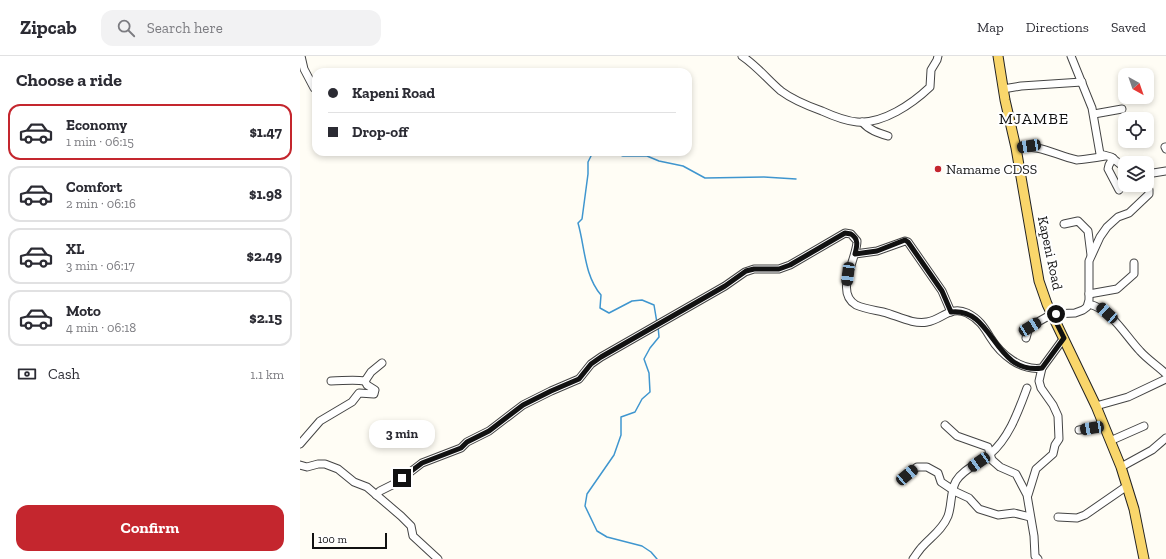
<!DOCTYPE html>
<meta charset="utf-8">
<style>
:root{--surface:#fff;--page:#f2f2f3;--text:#2b2b33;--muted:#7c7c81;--line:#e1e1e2;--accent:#c4262e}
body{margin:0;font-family:"Zilla Slab",serif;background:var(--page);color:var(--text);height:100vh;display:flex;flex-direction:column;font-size:15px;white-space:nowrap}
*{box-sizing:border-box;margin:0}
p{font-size:13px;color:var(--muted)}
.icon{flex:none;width:22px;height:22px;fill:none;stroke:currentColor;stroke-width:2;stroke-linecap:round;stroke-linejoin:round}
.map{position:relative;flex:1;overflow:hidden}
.details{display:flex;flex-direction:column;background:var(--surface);width:300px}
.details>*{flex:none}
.banner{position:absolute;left:12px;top:12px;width:380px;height:88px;border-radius:12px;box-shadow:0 2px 6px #0003;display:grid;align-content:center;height:88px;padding:0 16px;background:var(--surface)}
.needle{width:26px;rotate:140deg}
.controls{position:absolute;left:818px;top:12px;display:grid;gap:8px}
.controls a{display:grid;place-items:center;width:36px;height:36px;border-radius:8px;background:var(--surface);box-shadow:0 2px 6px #0003;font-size:20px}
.scale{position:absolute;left:12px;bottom:10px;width:75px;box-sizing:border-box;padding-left:4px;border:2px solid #111;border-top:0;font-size:11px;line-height:14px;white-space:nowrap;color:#111;-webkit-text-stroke:3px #fff;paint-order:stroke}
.end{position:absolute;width:18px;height:18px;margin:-9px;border:5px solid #111;background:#fff;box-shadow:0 0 0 2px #fff}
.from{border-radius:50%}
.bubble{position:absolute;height:28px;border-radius:12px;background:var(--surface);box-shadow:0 2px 6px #0003;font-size:13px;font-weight:700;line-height:28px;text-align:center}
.car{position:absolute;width:12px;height:24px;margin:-12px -6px;border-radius:5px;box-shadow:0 0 3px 1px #0007;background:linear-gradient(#222 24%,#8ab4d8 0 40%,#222 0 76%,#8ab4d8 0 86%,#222 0)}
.banner b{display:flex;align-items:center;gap:14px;height:38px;font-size:15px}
.banner b+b{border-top:1px solid var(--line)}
.banner i{width:10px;height:10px;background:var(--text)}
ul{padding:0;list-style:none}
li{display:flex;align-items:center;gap:12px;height:56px;margin:0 8px 6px;padding:0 8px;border:2px solid var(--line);border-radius:12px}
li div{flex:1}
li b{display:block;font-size:15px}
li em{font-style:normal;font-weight:700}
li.current{border-color:var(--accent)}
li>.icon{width:36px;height:36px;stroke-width:1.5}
h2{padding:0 16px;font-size:18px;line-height:48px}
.pay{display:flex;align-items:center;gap:10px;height:44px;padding:0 16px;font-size:15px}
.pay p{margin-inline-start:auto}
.primary-button{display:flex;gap:8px;margin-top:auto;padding:8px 16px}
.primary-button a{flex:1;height:46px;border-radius:12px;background:var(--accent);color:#fff;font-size:16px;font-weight:700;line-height:46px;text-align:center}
header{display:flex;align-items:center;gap:24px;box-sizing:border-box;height:56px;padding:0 20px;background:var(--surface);border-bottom:1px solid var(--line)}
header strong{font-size:19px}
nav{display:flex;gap:22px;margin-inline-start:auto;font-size:14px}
.search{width:280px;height:36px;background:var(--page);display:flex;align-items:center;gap:10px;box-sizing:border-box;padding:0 14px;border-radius:12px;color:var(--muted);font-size:15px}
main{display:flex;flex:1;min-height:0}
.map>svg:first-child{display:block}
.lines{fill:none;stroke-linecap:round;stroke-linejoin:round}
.stream{stroke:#3f96cf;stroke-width:1.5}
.minor-casing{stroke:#444;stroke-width:9}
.major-casing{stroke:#222;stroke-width:11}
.minor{stroke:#fff;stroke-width:7}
.major{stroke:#f9d66b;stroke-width:9}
.route{stroke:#111;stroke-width:5}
.poi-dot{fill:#c4262e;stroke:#fff;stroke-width:1.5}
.labels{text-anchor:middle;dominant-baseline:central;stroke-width:4;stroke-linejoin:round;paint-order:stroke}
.poi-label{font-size:14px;fill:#111;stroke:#fff;text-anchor:start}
.street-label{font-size:14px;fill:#111;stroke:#fff}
.quarter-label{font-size:16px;letter-spacing:1px;fill:#111;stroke:#fff}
</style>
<header>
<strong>Zipcab</strong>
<div class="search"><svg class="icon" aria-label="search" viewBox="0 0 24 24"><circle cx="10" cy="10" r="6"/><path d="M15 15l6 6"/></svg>Search here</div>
<nav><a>Map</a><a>Directions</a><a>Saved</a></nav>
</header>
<main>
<section class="details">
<h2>Choose a ride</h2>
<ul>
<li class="current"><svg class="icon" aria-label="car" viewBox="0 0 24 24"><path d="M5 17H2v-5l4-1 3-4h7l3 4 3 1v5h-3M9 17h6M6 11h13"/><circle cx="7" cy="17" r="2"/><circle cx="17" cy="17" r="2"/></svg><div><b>Economy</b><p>1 min · 06:15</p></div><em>$1.47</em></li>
<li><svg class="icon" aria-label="car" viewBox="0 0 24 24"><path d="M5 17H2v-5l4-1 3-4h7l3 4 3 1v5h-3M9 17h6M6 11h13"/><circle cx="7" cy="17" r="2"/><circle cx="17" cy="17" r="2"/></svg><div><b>Comfort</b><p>2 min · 06:16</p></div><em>$1.98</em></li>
<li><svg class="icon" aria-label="car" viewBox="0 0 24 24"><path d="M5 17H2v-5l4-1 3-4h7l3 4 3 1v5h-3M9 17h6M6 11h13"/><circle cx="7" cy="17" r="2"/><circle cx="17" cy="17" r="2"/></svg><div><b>XL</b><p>3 min · 06:17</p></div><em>$2.49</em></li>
<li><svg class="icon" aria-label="car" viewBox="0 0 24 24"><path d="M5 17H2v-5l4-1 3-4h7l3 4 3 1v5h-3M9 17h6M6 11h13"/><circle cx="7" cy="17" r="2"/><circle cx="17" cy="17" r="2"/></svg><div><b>Moto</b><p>4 min · 06:18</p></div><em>$2.15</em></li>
</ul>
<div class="pay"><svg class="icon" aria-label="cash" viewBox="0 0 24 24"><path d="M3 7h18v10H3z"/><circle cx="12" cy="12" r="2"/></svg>Cash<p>1.1 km</p></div>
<div class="primary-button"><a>Confirm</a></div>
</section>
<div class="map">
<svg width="866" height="503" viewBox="0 0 866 503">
<rect width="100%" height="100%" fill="#fffdf5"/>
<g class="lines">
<!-- stream -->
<g class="stream">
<path d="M 293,96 L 288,106 L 288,118 L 282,163 L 278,167 C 285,191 284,219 301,239 L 300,252 L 309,257 L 332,245 L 342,244 L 354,249 L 357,267"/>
<path d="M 312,96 L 323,100 L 347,100 L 359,105 L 383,110 L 405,122 L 464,121 L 496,123"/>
<path d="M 357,503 L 351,496 L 342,490 L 307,481 L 297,475 L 285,450 L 287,438 L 314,399 L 321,379 L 321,361 L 335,356 L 342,343 L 350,336 L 349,317 L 344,303 L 350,292 L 359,281 L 358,270"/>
</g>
<!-- minor casing -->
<g class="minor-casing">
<g id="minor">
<path d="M 1,0 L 4,13 L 14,32"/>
<path d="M 442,0 C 457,10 468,24 481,35 C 493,44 508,50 522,55 C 533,60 546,65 557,66 C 583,68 612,48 630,31 L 631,14 L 637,4 L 638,0"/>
<path d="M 771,0 L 792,52 L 800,98 L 811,101 L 825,112"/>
<path d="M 703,33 L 721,30 L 782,26"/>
<path d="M 794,58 L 822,53"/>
<path d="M 562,66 C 569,74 578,77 588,80"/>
<path d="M 865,91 L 866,93"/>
<path d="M 716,92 C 741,88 754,99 777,104 C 779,104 802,101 805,100"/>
<path d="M 813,102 L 809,109 L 808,113 L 819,134"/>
<path d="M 847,118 L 866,115"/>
<path d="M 764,168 L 778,165 L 788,175 L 791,199"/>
<path d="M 555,198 L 577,195 L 605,185 L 608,186 L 642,235 L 651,256"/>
<path d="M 789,238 L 817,233 L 834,218 L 834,207"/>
<path d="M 789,248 C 812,254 824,278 840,295 C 848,304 858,310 866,318"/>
<path d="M 726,282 L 729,271 L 752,258 L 775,257 L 783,254 L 787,251 L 789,244 L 789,205 L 800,181 L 807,171 L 818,161 L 829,157 L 849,138 L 849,134 L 847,128"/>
<path d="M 31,325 C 43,325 52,323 65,325 L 71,316 L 82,307"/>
<path d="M 796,350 L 828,341 L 866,323"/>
<path d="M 645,369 L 657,380 L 688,391 L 692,404 L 700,411 L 716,418 L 727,439 L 734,480 L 735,500 L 738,503"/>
<path d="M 779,374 L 804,370"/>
<path d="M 810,385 L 844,370"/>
<path d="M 0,388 L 20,365 L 52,346 L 59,337 L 74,338 L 75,334 L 67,329 L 65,325"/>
<path d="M 0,409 L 7,411 L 18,408 L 25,408 L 38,413 L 54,426 L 67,431 L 101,460 L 111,470 L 113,480 L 138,503"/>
<path d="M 821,411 L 852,394 L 866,382"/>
<path d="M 607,419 L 617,411 L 627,411 L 638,417 L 641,426 L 656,436 L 669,442 L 679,453 L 698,459 L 714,457 L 730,461"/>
<path d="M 76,439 L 80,435 L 96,427 L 122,407 L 161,392 L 167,386 L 189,375 L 223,349 L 251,335 L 279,323 L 291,308 L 301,301 L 425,230 L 445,216 L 454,213 L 479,213 L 490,209 L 545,177 L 551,178 L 557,185 C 557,203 534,236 556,249 C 565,253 574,254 583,256 C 596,259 613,269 627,266 C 642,264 650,249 667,257 C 679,263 684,271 690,281 C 701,299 721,315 742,312 L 764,282"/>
<path d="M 728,439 L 736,413 L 753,398 L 755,389 L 759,383 L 758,360 L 753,349 L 741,332 L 739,325 L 742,312"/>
<path d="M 758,461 L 777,462 L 785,459 L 827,430"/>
<path d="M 613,503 C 616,499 619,494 622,491 C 631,481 643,473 648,460 C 652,449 650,436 656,425 C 663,413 680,407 690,398 C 709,382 718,356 727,332"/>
</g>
</g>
<!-- major casing -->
<g class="major-casing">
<path id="major" d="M 698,0 L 705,44 L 716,92 L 739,225 L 747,248 L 796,350 L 821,411 L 834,453 L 844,503"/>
</g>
<!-- minor -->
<use href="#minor" class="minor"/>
<!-- major -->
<use href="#major" class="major"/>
</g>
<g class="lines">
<!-- route -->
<path class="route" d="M 102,422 L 122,407 L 161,392 L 167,386 L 189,375 L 223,349 L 251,335 L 279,323 L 291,308 L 301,301 L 425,230 L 446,215 L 454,213 L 479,213 L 490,209 L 545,177 L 551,178 C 559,183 557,190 555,198 L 577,195 L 605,184 L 608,186 L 642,235 L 651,256 C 694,251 693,319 742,312 L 764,282 L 752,258 L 756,258"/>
</g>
<!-- markers -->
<circle class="poi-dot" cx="638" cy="113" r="4"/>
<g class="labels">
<!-- poi labels -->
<g class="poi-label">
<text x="646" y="113">Namame CDSS</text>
</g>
<!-- street labels -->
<g class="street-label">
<text transform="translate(750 197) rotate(78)">Kapeni Road</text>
</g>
<!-- quarter labels -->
<g class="quarter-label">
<text x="734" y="62">MJAMBE</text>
</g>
</g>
</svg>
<div class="controls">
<a><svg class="needle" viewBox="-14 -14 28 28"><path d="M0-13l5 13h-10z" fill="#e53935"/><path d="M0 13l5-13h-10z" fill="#7c7c81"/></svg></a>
<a><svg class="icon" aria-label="locate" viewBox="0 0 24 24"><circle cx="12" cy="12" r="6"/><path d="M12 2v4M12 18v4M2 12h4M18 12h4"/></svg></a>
<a><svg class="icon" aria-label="layers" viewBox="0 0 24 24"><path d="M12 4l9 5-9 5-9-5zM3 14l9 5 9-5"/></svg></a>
</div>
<div class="scale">100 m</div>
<i class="end from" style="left:756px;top:258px"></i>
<i class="end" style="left:102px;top:422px"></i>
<div class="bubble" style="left:69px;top:364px;width:66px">3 min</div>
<i class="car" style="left:729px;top:90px;rotate:261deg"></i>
<i class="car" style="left:548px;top:218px;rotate:187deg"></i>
<i class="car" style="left:807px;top:257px;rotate:312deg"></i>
<i class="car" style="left:730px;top:271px;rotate:59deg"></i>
<i class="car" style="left:792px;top:372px;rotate:260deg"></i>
<i class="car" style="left:679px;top:406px;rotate:236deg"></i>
<i class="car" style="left:607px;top:419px;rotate:50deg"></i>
<div class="banner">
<b><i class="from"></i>Kapeni Road</b>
<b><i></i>Drop-off</b>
</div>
</div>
</main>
